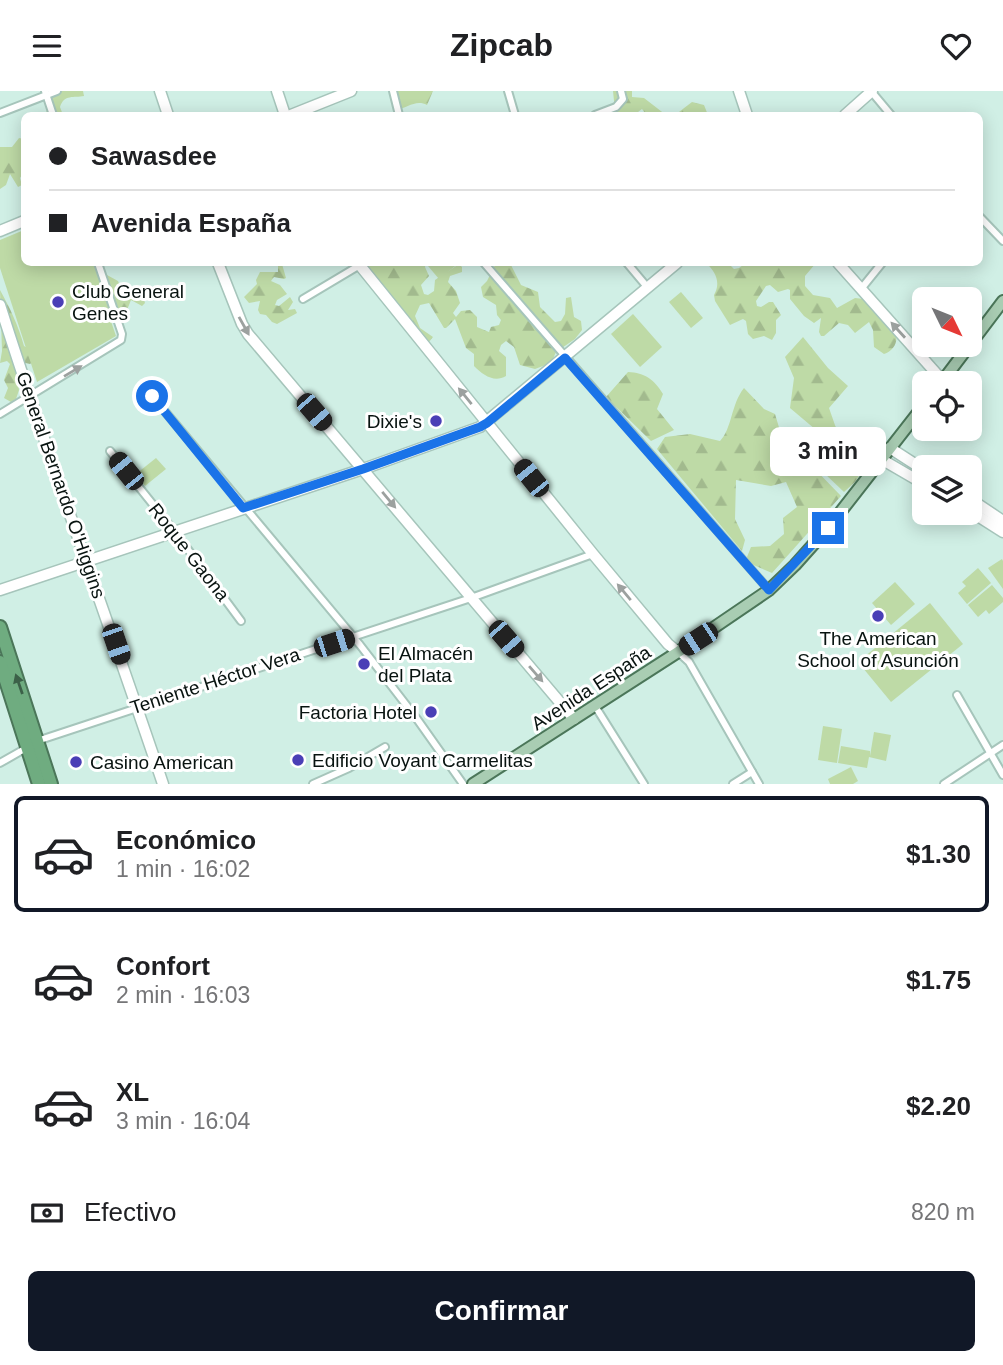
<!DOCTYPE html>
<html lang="es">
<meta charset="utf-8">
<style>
:root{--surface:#fff;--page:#f2f2f2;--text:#202124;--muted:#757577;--line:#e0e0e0;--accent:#111827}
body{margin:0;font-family:Helvetica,sans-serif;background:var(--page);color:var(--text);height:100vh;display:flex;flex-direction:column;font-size:26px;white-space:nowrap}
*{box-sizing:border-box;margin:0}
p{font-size:23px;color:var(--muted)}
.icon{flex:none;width:38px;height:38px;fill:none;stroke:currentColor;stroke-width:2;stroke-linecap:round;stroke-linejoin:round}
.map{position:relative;height:693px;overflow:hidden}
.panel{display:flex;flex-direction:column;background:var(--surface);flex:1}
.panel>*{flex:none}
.top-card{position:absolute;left:21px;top:21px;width:962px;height:154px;border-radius:10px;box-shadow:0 4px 18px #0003;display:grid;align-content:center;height:154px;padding:0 28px;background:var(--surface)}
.needle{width:46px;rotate:133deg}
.tools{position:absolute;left:912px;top:196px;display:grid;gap:14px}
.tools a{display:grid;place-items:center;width:70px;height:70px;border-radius:10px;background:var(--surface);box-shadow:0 4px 18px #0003;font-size:35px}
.end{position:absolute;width:32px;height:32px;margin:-16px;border:9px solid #1a73e8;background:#fff;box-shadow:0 0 0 4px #fff}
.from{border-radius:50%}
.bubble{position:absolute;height:49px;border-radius:10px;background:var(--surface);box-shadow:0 4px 18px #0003;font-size:23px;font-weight:800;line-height:49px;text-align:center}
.car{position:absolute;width:21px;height:42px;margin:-21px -10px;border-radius:9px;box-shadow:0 0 5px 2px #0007;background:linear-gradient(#222 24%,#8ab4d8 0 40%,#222 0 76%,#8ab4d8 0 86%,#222 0)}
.top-card b{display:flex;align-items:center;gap:24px;height:66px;font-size:26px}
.top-card b+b{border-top:2px solid var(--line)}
.top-card i{width:18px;height:18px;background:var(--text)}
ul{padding:12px 0 0;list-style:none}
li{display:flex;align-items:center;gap:21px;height:116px;margin:0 14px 10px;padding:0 14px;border:4px solid transparent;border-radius:10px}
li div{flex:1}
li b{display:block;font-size:26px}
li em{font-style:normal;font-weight:800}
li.on{border-color:var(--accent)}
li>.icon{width:63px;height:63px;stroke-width:1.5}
.pay{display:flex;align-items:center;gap:18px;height:77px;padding:0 28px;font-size:26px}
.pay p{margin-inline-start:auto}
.action{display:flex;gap:14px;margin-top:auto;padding:14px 28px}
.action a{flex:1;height:80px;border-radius:10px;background:var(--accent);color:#fff;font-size:28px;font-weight:800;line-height:80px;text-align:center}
header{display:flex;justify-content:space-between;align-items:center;height:91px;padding:0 28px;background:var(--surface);font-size:32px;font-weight:800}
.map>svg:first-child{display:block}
.forest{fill:url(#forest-firs)}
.pitch{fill:#bedaa6}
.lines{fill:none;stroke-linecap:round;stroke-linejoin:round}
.street-casing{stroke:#a6c5bb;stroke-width:10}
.secondary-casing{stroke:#a6c5bb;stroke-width:13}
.primary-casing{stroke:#4b7659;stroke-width:14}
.highway-casing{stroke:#4b7659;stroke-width:16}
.street{stroke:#fff;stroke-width:6}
.secondary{stroke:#fff;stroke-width:10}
.primary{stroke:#a9cdb3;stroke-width:10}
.highway{stroke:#6fac80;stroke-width:12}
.oneway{fill:#9ca19f}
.oneway2{fill:#3c6048}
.route{stroke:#1a73e8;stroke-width:9}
.poi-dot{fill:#4a3fb6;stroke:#fff;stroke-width:2.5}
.labels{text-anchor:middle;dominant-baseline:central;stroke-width:6;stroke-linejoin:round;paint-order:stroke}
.poi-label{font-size:19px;fill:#081310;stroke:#fff;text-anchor:start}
.street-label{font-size:19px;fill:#081310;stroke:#fff}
</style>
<header><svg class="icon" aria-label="menu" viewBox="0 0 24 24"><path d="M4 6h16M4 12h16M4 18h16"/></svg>Zipcab<svg class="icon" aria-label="heart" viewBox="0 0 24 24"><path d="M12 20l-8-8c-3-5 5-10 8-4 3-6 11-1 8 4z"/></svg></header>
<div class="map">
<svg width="1003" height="693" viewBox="0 0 1003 693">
<defs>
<pattern id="forest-firs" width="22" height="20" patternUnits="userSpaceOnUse" patternTransform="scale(1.75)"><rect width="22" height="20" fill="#bedaa6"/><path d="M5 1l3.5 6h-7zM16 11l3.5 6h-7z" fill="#a2ba8e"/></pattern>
</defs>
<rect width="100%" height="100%" fill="#d0efe5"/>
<!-- forest -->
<g class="forest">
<path d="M 61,0 L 83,0 L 84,5 C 74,7 64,3 60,16 L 63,24 L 46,24 L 49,5 Z"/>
<path d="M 433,0 L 427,14 C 416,8 407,17 396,19 L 390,8 L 390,0 Z"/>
<path d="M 613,0 L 632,0 L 632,6 L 644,7 L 666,24 L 642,24 L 645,22 L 642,18 L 634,24 L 622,24 L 615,20 Z"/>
<path d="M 692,11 L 704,14 L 708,24 L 675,24 Z"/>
<path d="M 19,47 L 24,48 L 21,59 L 24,61 L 24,81 L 20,87 L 22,94 L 18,96 L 10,83 L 6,94 L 0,98 L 0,56 L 12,56 Z"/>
<path d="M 85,172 L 94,172 L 96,178 L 118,190 L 124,205 L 142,202 L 145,212 L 142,215 L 131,209 L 127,219 L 120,223 L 120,229 L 117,231 L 108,229 Z"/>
<path d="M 363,172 L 426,172 L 425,176 L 429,185 L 421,194 L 424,203 L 428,204 L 434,200 L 435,189 L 459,173 L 462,176 L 462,181 L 450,185 L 448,191 L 456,200 L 460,212 L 453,222 L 456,226 L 461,220 L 470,219 L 477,226 L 477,236 L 489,241 L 491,236 L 499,234 L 501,229 L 497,224 L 496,214 L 483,206 L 481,196 L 487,190 L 496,172 L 510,172 L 521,194 L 538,201 L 540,216 L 555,231 L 561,230 L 565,223 L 566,207 L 571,206 L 574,226 L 581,230 L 582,239 L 575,248 L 556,261 L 551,272 L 535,278 L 520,274 L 514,256 L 506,250 L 501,254 L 499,260 L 506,266 L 506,285 C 494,292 483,284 474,275 L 474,263 L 466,257 L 455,228 L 446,237 L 444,237 L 429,212 L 420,214 L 415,225 L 420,237 L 433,246 L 428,252 Z"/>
<path d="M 706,172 L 728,172 L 734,178 L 739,177 L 746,172 L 780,172 L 788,175 L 791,172 L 816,172 L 805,185 L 805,195 L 813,204 L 830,207 L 837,217 L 855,207 L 864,208 L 896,243 C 898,252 893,260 884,263 L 874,256 L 873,239 L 869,231 L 855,242 L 848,234 L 839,232 L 824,245 L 821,245 L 819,241 L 821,227 L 814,232 L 804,225 L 790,208 L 790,199 L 788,198 L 778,201 L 770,194 L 766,195 L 756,210 L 757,215 L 761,216 L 769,211 L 773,211 L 781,224 L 776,229 L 776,242 L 772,249 L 764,245 L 753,248 L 748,243 L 746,230 L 743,228 L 730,234 L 715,210 L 714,204 C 721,192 716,181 706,172 Z"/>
<path d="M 282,173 L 286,187 L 284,188 L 274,186 L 271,190 L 280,194 L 287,203 L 277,209 L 275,214 L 279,215 L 290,206 L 293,211 L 288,219 L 295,218 L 297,222 L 277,233 L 272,231 L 266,224 L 260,223 L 258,219 L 260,210 L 249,212 L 244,206 L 257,193 L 256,189 L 260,181 L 278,181 L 278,175 Z"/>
<path d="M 0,199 C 10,217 18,234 24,255 L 33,260 L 35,269 L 30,273 L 21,271 L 15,275 L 19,299 L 16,308 L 11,311 L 4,307 L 8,297 L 4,289 L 10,273 L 7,270 L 0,272 L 2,260 Z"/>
<path d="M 803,246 L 828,277 L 848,295 L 829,317 L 836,337 L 822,344 L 790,317 L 794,287 L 785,266 Z"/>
<path d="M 628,281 C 645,282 654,288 663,303 L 657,318 L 674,339 L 651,350 L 606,306 Z"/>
<path d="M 744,297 L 764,318 L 775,323 L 781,343 L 841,405 L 772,482 L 749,472 L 747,466 L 751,456 L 770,455 L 784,443 L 783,427 L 797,416 L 786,391 L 771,395 L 736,389 L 735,428 L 745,449 L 742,460 L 657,358 L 665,346 L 690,343 L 720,350 C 732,338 731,313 744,297 Z"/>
<path d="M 849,337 L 868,371 L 855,391 L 844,401 L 824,382 L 834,349 Z"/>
</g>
<!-- pitch -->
<g class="pitch">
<path d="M 24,139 L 24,172 L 91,172 L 116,245 L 37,291 L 0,177 L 0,149 Z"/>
<path d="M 432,172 L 459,172 L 439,188 L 428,175 Z"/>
<path d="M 681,201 L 703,227 L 691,237 L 669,211 Z"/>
<path d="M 633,223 L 662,256 L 640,276 L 611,243 Z"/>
<path d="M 156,367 L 166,378 L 145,395 L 136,383 Z"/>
<path d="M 1002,468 L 1003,470 L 1003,498 L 988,477 Z"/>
<path d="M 978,477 L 991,492 L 967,513 L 958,502 L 966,495 L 962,491 Z"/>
<path d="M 895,491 L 915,513 L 891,534 L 872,512 Z"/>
<path d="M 992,494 L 1003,507 L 1003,511 L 989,523 L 986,519 L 978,526 L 968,514 Z"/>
<path d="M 930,512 L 963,553 L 891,611 L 858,571 Z"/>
<path d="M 823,635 L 842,638 L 837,672 L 818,669 Z"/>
<path d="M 874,641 L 891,644 L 886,670 L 869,666 L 867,677 L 838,672 L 841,655 L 870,660 L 870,665 Z"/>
<path d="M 851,676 L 858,690 L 853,693 L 830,693 L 828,688 Z"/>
</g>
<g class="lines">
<!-- street casing -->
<g class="street-casing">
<g id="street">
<path d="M 45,0 L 53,24"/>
<path d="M 393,0 L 399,24"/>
<path d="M 508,0 L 515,24"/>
<path d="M 871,0 L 891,24"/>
<path d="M 0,22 L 57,0"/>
<path d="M 595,24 L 616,16 L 623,8 L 621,0"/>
<path d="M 980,126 L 1003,150"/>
<path d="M 484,172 L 769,499"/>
<path d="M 627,172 L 648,197"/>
<path d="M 861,198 L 882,172"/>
<path d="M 303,208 L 360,174"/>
<path d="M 152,305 L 360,554 L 417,628 L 463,693"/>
<path d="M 0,323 L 121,249 L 122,243 L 98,172"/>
<path d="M 110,360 L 175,441 L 241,530"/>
<path d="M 678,561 L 689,571 L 759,693"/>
<path d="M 957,604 L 1003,684"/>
<path d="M 595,615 L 644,693"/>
<path d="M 37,650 L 471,507 L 593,463"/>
<path d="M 0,672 L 28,656"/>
<path d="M 313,693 L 349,677 L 385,656"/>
<path d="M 733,693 L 752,681"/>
<path d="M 944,693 L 1003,654"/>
</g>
</g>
<!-- secondary casing -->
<g class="secondary-casing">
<g id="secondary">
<path d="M 160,0 L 168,24"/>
<path d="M 277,0 L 285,24"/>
<path d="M 739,0 L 747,24"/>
<path d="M 291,24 L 351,0"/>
<path d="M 845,24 L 872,0"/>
<path d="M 0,140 L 24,130"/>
<path d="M 218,172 L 242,233 L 248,243 L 574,628"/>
<path d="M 358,172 L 593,463 L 668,553 L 678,561"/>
<path d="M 838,172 L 943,290"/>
<path d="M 0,214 C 51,375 109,533 163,693"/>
<path d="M 890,357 L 924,379"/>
<path d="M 881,368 L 924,393"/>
<path d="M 970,408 L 1003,430"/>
<path d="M 970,420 L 1003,441"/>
<path d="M 0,499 L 363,378 L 480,336 L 677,172"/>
</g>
</g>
<!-- primary casing -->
<g class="primary-casing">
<g id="primary">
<path d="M 941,292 L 1003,210"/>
<path d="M 473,693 L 678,561 L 769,499 L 795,474 L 828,437 L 924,314"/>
</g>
</g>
<!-- highway casing -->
<g class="highway-casing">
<g id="highway">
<path d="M 0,536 L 51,693"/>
<path d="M 0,571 L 39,693"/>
</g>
</g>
<!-- street -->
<use href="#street" class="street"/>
<!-- secondary -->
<use href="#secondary" class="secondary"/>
<!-- primary -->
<use href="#primary" class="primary"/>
<!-- highway -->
<use href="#highway" class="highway"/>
</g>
<!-- one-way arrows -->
<defs><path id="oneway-solid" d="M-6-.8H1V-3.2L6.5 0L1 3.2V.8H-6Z" transform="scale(1.75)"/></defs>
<g class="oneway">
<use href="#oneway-solid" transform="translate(244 235) rotate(61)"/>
<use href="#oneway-solid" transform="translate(898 239) rotate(-132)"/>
<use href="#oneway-solid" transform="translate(73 280) rotate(-31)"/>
<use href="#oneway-solid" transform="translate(465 305) rotate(-129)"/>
<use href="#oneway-solid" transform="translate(389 409) rotate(50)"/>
<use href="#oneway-solid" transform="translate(624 501) rotate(-130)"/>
<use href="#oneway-solid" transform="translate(536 583) rotate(49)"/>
</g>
<use class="oneway2" href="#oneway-solid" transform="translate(19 593) rotate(-109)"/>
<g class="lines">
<!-- route -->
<path class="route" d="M 152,305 L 243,417 L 363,378 L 480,336 L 487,332 L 565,267 L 769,499 L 828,437"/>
</g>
<!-- markers -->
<g class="poi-dot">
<circle cx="58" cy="211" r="7"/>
<circle cx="436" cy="330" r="7"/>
<circle cx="878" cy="525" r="7"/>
<circle cx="364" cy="573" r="7"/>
<circle cx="431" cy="621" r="7"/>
<circle cx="298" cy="669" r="7"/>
<circle cx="76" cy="671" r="7"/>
</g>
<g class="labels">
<!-- poi labels -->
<g class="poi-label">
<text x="72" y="200">Club General<tspan x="72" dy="22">Genes</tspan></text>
<text x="422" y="330" text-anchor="end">Dixie's</text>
<text x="878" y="547" text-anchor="middle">The American<tspan x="878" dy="22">School of Asunción</tspan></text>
<text x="378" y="562">El Almacén<tspan x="378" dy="22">del Plata</tspan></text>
<text x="417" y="621" text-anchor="end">Factoria Hotel</text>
<text x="312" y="669">Edificio Voyant Carmelitas</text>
<text x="90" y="671">Casino American</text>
</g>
<!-- street labels -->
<g class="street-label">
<text transform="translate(61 394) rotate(71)">General Bernardo O'Higgins</text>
<text transform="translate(189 461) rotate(52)">Roque Gaona</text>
<text transform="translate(215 590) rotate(-18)">Teniente Héctor Vera</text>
<text transform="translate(591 597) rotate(-33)">Avenida España</text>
</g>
</g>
</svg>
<div class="tools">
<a><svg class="needle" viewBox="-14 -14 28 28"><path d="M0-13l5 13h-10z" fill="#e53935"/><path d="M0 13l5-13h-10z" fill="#757577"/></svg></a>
<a><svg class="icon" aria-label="locate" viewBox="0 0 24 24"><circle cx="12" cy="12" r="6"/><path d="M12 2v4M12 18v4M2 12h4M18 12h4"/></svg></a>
<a><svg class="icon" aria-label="layers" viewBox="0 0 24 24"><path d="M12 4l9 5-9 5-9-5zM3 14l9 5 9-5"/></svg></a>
</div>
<i class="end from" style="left:152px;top:305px"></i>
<i class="end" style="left:828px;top:437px"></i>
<div class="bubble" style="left:770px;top:336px;width:116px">3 min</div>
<i class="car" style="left:314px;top:321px;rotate:139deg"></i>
<i class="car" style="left:126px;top:380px;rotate:321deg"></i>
<i class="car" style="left:531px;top:387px;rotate:321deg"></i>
<i class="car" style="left:506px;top:548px;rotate:139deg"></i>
<i class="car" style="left:698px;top:548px;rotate:237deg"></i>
<i class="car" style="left:334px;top:552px;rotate:72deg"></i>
<i class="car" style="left:116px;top:553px;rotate:161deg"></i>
<div class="top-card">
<b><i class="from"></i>Sawasdee</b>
<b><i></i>Avenida España</b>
</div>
</div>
<section class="panel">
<ul>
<li class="on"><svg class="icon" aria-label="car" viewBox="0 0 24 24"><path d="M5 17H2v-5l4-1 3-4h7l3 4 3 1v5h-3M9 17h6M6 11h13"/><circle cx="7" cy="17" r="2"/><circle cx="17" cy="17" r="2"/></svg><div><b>Económico</b><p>1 min · 16:02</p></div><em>$1.30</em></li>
<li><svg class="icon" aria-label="car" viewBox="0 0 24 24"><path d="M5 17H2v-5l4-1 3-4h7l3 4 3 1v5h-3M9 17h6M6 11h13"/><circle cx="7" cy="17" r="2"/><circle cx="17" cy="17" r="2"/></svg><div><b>Confort</b><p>2 min · 16:03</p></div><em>$1.75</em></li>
<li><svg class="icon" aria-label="car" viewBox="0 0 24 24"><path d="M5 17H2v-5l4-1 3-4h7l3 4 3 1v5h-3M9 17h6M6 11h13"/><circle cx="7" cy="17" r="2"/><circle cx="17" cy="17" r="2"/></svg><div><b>XL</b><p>3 min · 16:04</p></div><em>$2.20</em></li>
</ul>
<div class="pay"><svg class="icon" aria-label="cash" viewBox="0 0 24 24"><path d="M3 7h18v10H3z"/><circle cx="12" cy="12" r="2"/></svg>Efectivo<p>820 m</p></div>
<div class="action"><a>Confirmar</a></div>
</section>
